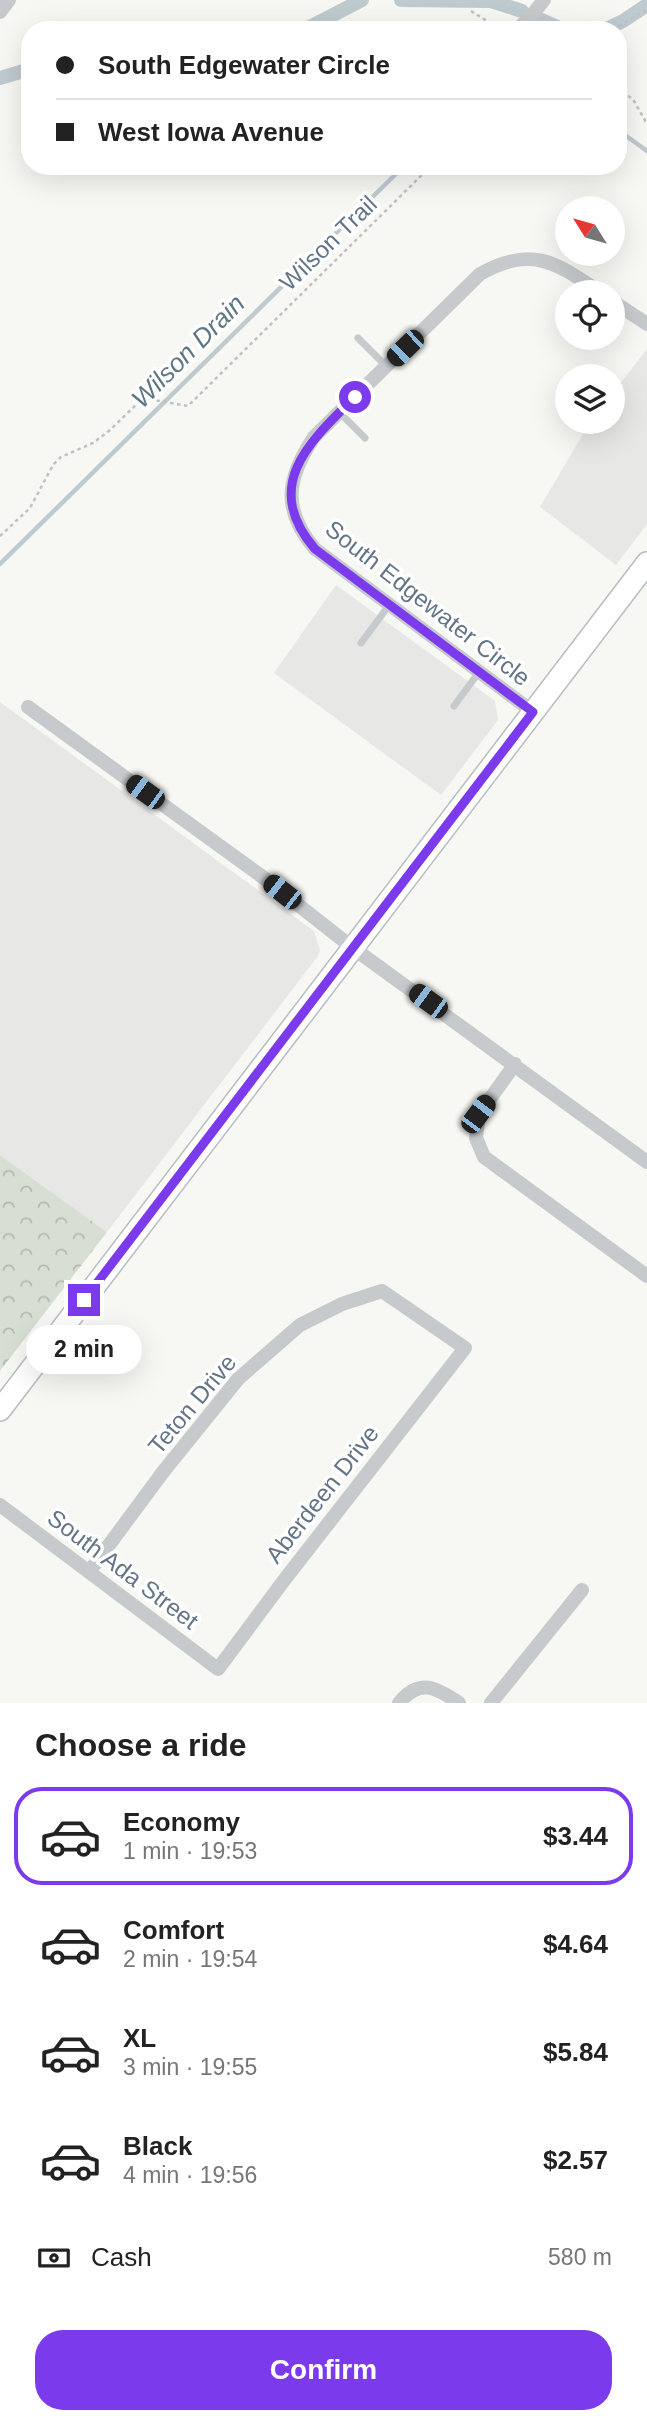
<!DOCTYPE html>
<meta charset="utf-8">
<style>
:root{--surface:#fff;--page:#f2f2f2;--text:#222;--muted:#767676;--line:#e0e0e0;--accent:#7c3aed}
body{margin:0;font-family:Helvetica,sans-serif;background:var(--page);color:var(--text);height:100vh;display:flex;flex-direction:column;font-size:26px;white-space:nowrap}
*{box-sizing:border-box;margin:0}
p{font-size:23px;color:var(--muted)}
.icon{flex:none;width:38px;height:38px;fill:none;stroke:currentColor;stroke-width:2;stroke-linecap:round;stroke-linejoin:round}
.map{position:relative;height:1703px;overflow:hidden}
.details{display:flex;flex-direction:column;background:var(--surface);flex:1}
.details>*{flex:none}
.banner{position:absolute;left:21px;top:21px;width:606px;height:154px;border-radius:28px;box-shadow:0 7px 28px #0002;display:grid;align-content:center;height:154px;padding:0 35px;background:var(--surface)}
.needle{width:46px;rotate:307deg}
.buttons{position:absolute;left:555px;top:196px;display:grid;gap:14px}
.buttons a{display:grid;place-items:center;width:70px;height:70px;border-radius:50%;background:var(--surface);box-shadow:0 7px 28px #0002;font-size:35px}
.end{position:absolute;width:32px;height:32px;margin:-16px;border:9px solid #7c3aed;background:#fff;box-shadow:0 0 0 4px #fff}
.from{border-radius:50%}
.bubble{position:absolute;height:49px;border-radius:24px;background:var(--surface);box-shadow:0 7px 28px #0002;font-size:23px;font-weight:800;line-height:49px;text-align:center}
.car{position:absolute;width:21px;height:42px;margin:-21px -10px;border-radius:9px;box-shadow:0 0 5px 2px #0007;background:linear-gradient(#222 24%,#8ab4d8 0 40%,#222 0 76%,#8ab4d8 0 86%,#222 0)}
.banner b{display:flex;align-items:center;gap:24px;height:66px;font-size:26px}
.banner b+b{border-top:2px solid var(--line)}
.banner i{width:18px;height:18px;background:var(--text)}
ul{padding:0;list-style:none}
li{display:flex;align-items:center;gap:21px;height:98px;margin:0 14px 10px;padding:0 21px;border:4px solid transparent;border-radius:28px}
li div{flex:1}
li b{display:block;font-size:26px}
li em{font-style:normal;font-weight:800}
li.active{border-color:var(--accent)}
li>.icon{width:63px;height:63px;stroke-width:1.5}
h2{padding:0 35px;font-size:32px;line-height:84px}
.pay{display:flex;align-items:center;gap:18px;height:77px;padding:0 35px;font-size:26px}
.pay p{margin-inline-start:auto}
.cta{display:flex;gap:14px;margin-top:auto;padding:14px 35px}
.cta a{flex:1;height:80px;border-radius:28px;background:var(--accent);color:#fff;font-size:28px;font-weight:800;line-height:80px;text-align:center}
.map>svg:first-child{display:block}
.built{fill:#e7e8e6}
.forest{fill:url(#forest-crowns)}
.lines{fill:none;stroke-linecap:round;stroke-linejoin:round}
.stream{stroke:#bfcacf;stroke-width:4.5}
.canal{stroke:#bfcacf;stroke-width:14}
.secondary-casing{stroke:#b8bdc2;stroke-width:24}
.path{stroke:#bfc2c4;stroke-width:2.5;stroke-dasharray:3.5 3.5;stroke-linecap:butt}
.lane{stroke:#c6cacd;stroke-width:7}
.street{stroke:#c6cacd;stroke-width:14}
.secondary{stroke:#fff;stroke-width:21}
.route{stroke:#7c3aed;stroke-width:9}
.labels{text-anchor:middle;dominant-baseline:central;stroke-width:7;stroke-linejoin:round;paint-order:stroke}
.street-label{font-size:24px;fill:#637586;stroke:#fff}
.water-label{font-size:26px;font-style:italic;fill:#5f7783;stroke:#fff}
</style>
<div class="map">
<svg width="647" height="1703" viewBox="0 0 647 1703">
<defs>
<pattern id="forest-crowns" width="20" height="18" patternUnits="userSpaceOnUse" patternTransform="scale(1.75)"><rect width="20" height="18" fill="#d7dfd4"/><path d="M2 6a3 3 0 1 1 6 0M12 15a3 3 0 1 1 6 0" fill="none" stroke="#b2b9b2"/></pattern>
</defs>
<rect width="100%" height="100%" fill="#f7f7f3"/>
<!-- built -->
<g class="built">
<path d="M 647,349 L 647,524 L 616,565 L 540,507 L 590,422 L 612,422 L 613,393 Z"/>
<path d="M 336,585 L 495,701 L 498,720 L 441,795 L 274,673 Z"/>
<path d="M 0,702 L 314,931 L 320,950 L 318,956 L 107,1232 L 0,1155 Z"/>
</g>
<!-- forest -->
<path class="forest" d="M 0,1155 L 107,1232 L 0,1371 Z"/>
<g class="lines">
<!-- stream -->
<g class="stream">
<path d="M 618,130 L 647,151"/>
<path d="M 0,564 L 404,166"/>
</g>
<!-- canal -->
<g class="canal">
<path d="M 401,0 L 491,1 L 522,11"/>
<path d="M 542,20 L 564,30"/>
<path d="M 304,30 L 362,0"/>
<path d="M 604,30 L 623,21 L 647,5"/>
<path d="M 0,78 L 30,69"/>
</g>
<!-- secondary casing -->
<g class="secondary-casing">
<path id="secondary" d="M 0,1410 L 647,563"/>
</g>
<!-- path -->
<g class="path">
<path d="M 471,11 L 495,26 L 502,27"/>
<path d="M 613,30 L 647,9"/>
<path d="M 618,86 L 634,101 L 647,124"/>
<path d="M 0,536 L 30,508 L 53,465 L 61,457 L 93,443 L 109,431 L 143,398 L 188,406 L 431,166"/>
</g>
<!-- lane -->
<g class="lane">
<path d="M 358,338 L 386,366"/>
<path d="M 339,412 L 365,438"/>
<path d="M 361,643 L 390,604"/>
<path d="M 454,706 L 479,672"/>
</g>
<!-- street -->
<g class="street">
<path d="M 0,12 L 9,0"/>
<path d="M 516,30 L 528,20 L 544,0"/>
<path d="M 612,301 L 647,324"/>
<path d="M 28,707 L 264,878 L 353,948 L 647,1162"/>
<path d="M 533,712 L 315,549 C 281,509 287,478 314,437 L 480,274 C 532,245 555,262 600,292"/>
<path d="M 515,1064 L 479,1114 L 476,1138 L 484,1157 L 647,1276"/>
<path d="M 0,1505 L 218,1669 L 285,1579 L 465,1348 L 382,1291 L 342,1304 L 300,1325 L 238,1379 L 163,1472 L 89,1572"/>
<path d="M 399,1703 C 419,1678 436,1687 459,1703"/>
<path d="M 491,1703 L 582,1590"/>
</g>
<!-- secondary -->
<use href="#secondary" class="secondary"/>
</g>
<g class="lines">
<!-- route -->
<path class="route" d="M 84,1300 L 533,712 L 315,549 C 261,486 309,442 355,397"/>
</g>
<g class="labels">
<!-- street labels -->
<g class="street-label">
<text transform="translate(328 243) rotate(-44)">Wilson Trail</text>
<text transform="translate(428 603) rotate(38)">South Edgewater Circle</text>
<text transform="translate(192 1404) rotate(-50)">Teton Drive</text>
<text transform="translate(322 1494) rotate(-52)">Aberdeen Drive</text>
<text transform="translate(123 1569) rotate(37)">South Ada Street</text>
</g>
<!-- water labels -->
<g class="water-label">
<text transform="translate(188 351) rotate(-45)">Wilson Drain</text>
</g>
</g>
</svg>
<div class="buttons">
<a><svg class="needle" viewBox="-14 -14 28 28"><path d="M0-13l5 13h-10z" fill="#e53935"/><path d="M0 13l5-13h-10z" fill="#767676"/></svg></a>
<a><svg class="icon" aria-label="locate" viewBox="0 0 24 24"><circle cx="12" cy="12" r="6"/><path d="M12 2v4M12 18v4M2 12h4M18 12h4"/></svg></a>
<a><svg class="icon" aria-label="layers" viewBox="0 0 24 24"><path d="M12 4l9 5-9 5-9-5zM3 14l9 5 9-5"/></svg></a>
</div>
<i class="end from" style="left:355px;top:397px"></i>
<i class="end" style="left:84px;top:1300px"></i>
<div class="bubble" style="left:26px;top:1325px;width:116px">2 min</div>
<i class="car" style="left:405px;top:348px;rotate:226deg"></i>
<i class="car" style="left:145px;top:792px;rotate:306deg"></i>
<i class="car" style="left:282px;top:892px;rotate:308deg"></i>
<i class="car" style="left:428px;top:1001px;rotate:306deg"></i>
<i class="car" style="left:478px;top:1114px;rotate:37deg"></i>
<div class="banner">
<b><i class="from"></i>South Edgewater Circle</b>
<b><i></i>West Iowa Avenue</b>
</div>
</div>
<section class="details">
<h2>Choose a ride</h2>
<ul>
<li class="active"><svg class="icon" aria-label="car" viewBox="0 0 24 24"><path d="M5 17H2v-5l4-1 3-4h7l3 4 3 1v5h-3M9 17h6M6 11h13"/><circle cx="7" cy="17" r="2"/><circle cx="17" cy="17" r="2"/></svg><div><b>Economy</b><p>1 min · 19:53</p></div><em>$3.44</em></li>
<li><svg class="icon" aria-label="car" viewBox="0 0 24 24"><path d="M5 17H2v-5l4-1 3-4h7l3 4 3 1v5h-3M9 17h6M6 11h13"/><circle cx="7" cy="17" r="2"/><circle cx="17" cy="17" r="2"/></svg><div><b>Comfort</b><p>2 min · 19:54</p></div><em>$4.64</em></li>
<li><svg class="icon" aria-label="car" viewBox="0 0 24 24"><path d="M5 17H2v-5l4-1 3-4h7l3 4 3 1v5h-3M9 17h6M6 11h13"/><circle cx="7" cy="17" r="2"/><circle cx="17" cy="17" r="2"/></svg><div><b>XL</b><p>3 min · 19:55</p></div><em>$5.84</em></li>
<li><svg class="icon" aria-label="car" viewBox="0 0 24 24"><path d="M5 17H2v-5l4-1 3-4h7l3 4 3 1v5h-3M9 17h6M6 11h13"/><circle cx="7" cy="17" r="2"/><circle cx="17" cy="17" r="2"/></svg><div><b>Black</b><p>4 min · 19:56</p></div><em>$2.57</em></li>
</ul>
<div class="pay"><svg class="icon" aria-label="cash" viewBox="0 0 24 24"><path d="M3 7h18v10H3z"/><circle cx="12" cy="12" r="2"/></svg>Cash<p>580 m</p></div>
<div class="cta"><a>Confirm</a></div>
</section>
